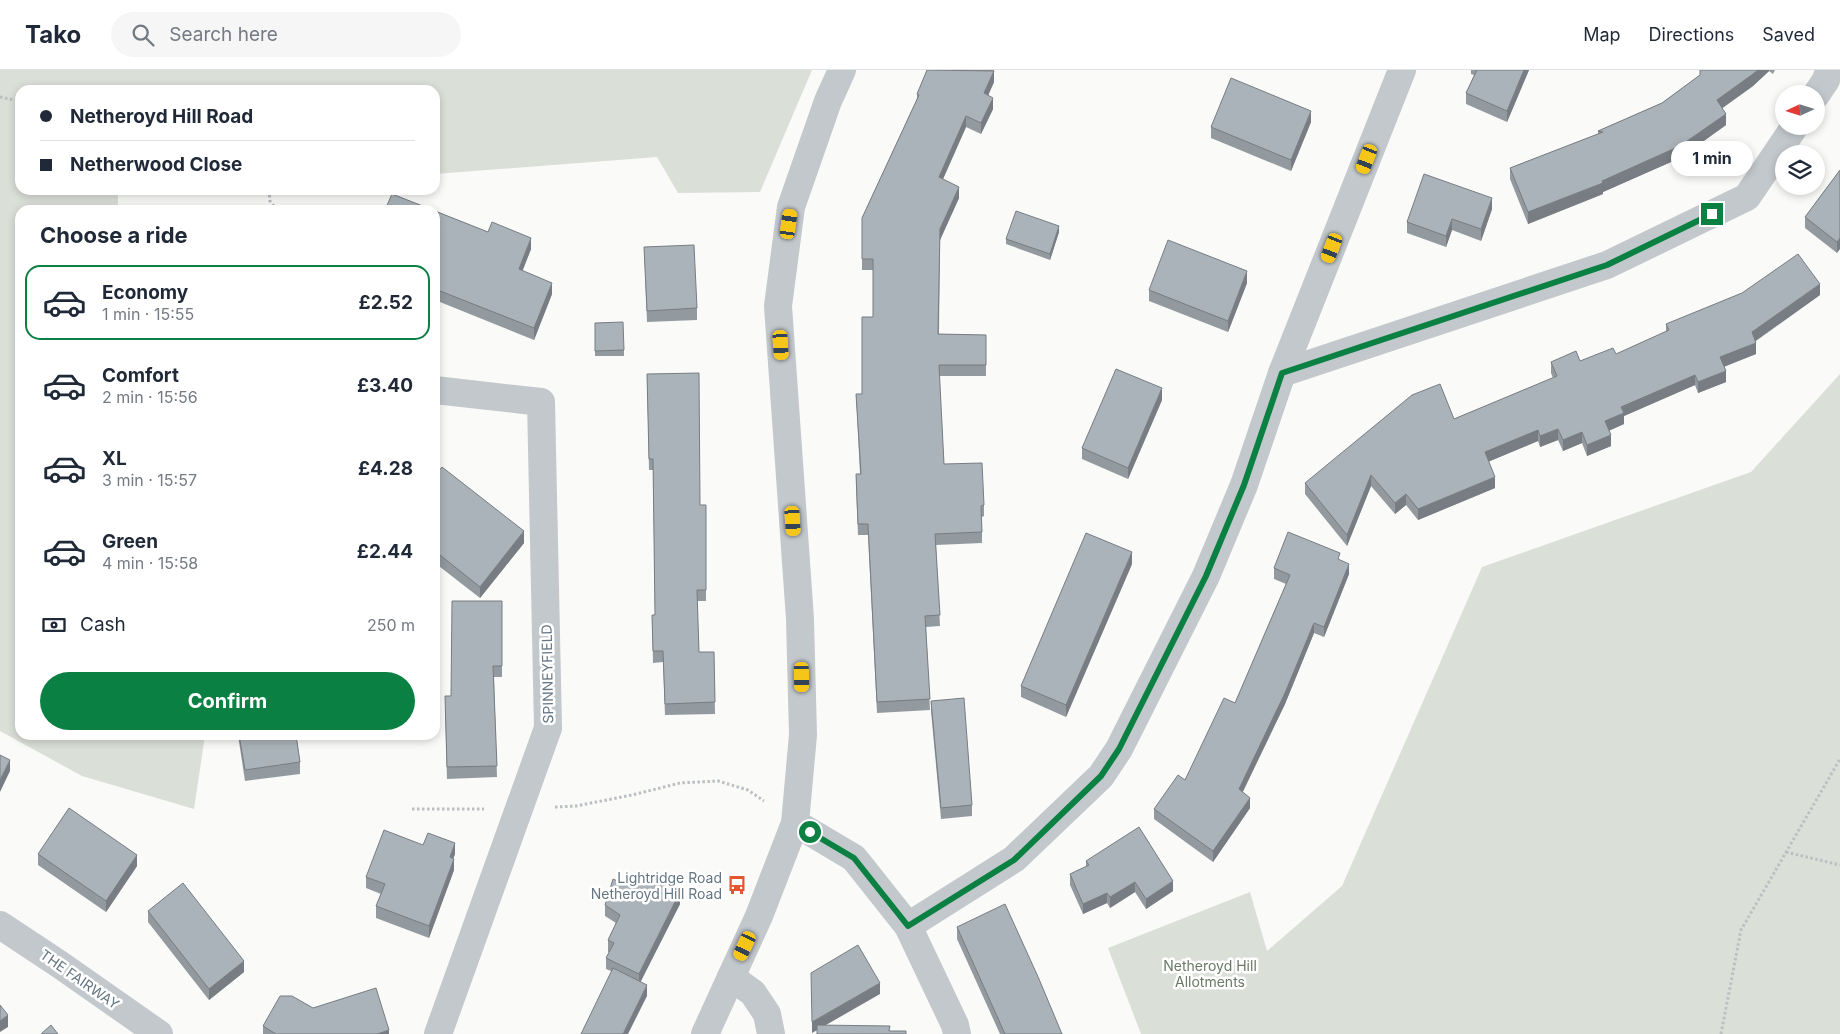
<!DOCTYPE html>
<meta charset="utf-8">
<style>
:root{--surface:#fff;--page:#f6f6f7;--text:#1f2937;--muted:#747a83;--line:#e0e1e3;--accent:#0b8043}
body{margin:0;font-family:Inter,sans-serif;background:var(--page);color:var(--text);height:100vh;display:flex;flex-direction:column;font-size:19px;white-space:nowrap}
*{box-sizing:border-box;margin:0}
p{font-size:16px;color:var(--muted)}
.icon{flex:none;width:28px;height:28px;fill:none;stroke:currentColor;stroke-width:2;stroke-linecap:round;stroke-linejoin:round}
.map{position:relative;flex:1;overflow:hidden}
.details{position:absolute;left:15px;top:135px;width:425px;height:535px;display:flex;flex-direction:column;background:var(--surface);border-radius:15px;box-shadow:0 2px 8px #0003}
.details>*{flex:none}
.top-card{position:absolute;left:15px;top:15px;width:425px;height:110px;border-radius:15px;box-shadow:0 2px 8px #0003;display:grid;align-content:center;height:110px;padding:0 25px;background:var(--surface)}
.needle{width:32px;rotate:266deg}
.controls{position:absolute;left:1775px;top:15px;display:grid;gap:10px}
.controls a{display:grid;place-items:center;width:50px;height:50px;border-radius:50%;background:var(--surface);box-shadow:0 2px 8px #0003;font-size:25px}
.end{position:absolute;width:22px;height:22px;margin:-11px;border:6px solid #0b8043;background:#fff;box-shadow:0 0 0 2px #fff}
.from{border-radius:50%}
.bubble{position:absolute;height:35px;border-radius:18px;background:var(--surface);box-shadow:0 2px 8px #0003;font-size:16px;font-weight:700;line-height:35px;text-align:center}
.car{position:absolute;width:15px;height:30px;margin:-15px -8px;border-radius:6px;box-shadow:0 0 4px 1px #0007;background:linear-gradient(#f5c518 24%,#345 0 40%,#f5c518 0 76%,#345 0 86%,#f5c518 0)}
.top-card b{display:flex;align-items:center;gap:18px;height:48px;font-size:19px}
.top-card b+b{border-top:1px solid var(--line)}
.top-card i{width:12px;height:12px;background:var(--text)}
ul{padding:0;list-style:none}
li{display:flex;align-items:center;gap:15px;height:75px;margin:0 10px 8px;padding:0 15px;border:2px solid transparent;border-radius:15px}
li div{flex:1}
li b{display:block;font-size:19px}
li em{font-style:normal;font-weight:700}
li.current{border-color:var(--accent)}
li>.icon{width:45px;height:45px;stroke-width:1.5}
h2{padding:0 25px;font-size:22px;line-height:60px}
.pay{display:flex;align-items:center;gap:12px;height:55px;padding:0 25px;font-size:19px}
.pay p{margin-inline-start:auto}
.action{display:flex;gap:10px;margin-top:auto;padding:10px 25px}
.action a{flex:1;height:58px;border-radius:30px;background:var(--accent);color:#fff;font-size:20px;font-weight:700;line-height:58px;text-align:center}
header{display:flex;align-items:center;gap:30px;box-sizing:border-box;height:70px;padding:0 25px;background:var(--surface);border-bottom:1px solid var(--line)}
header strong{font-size:24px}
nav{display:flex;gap:28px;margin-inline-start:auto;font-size:18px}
.search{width:350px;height:45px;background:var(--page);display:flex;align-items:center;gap:12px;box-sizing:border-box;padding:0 18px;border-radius:28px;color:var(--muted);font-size:19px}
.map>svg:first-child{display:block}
.green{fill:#dadfd7}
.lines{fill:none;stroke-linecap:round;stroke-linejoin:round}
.path{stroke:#bbbfc2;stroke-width:3;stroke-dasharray:2.5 2.5;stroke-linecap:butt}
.minor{stroke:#c3c8cc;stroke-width:28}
.wall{fill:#929a9f}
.shaded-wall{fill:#777d82}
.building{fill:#aab3b9;stroke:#777d82}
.route{stroke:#0b8043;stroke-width:6}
.labels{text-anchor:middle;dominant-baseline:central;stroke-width:5;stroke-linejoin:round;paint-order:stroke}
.street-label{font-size:14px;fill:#657683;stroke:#fff}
.poi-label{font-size:14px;fill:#657683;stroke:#fff;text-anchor:end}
.park-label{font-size:14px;fill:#687a64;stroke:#fff}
</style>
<header>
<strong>Tako</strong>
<div class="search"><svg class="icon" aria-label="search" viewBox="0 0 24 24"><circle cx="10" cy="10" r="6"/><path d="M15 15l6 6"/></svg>Search here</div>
<nav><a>Map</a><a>Directions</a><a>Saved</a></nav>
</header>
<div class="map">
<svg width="1840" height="964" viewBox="0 0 1840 964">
<rect width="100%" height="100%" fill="#fafaf8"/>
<!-- green -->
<g class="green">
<path d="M 0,0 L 812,0 L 760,122 L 678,123 L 657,87 L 435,104 L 435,20 L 20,20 L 20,120 L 118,120 L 118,140 L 20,140 L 20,665 L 205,665 L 194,739 L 82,706 L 0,661 Z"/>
<path d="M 1840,304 L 1840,964 L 1141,964 L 1108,878 L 1250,822 L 1267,881 L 1342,816 L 1482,497 L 1751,402 Z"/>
</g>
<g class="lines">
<!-- path -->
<g class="path">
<path d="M 0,27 L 20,31"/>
<path d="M 269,120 L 270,131 L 277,140"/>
<path d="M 555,737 L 576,736 L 632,725 L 680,713 L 718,711 L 748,720 L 764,731"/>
<path d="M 412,739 L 484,739"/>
<path d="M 1786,782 L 1840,795"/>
<path d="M 1721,964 L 1741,860 L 1840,689"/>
</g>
<!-- minor -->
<g class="minor">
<path d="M 1816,25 L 1826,10 L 1829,0"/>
<path d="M 1282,303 L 1607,195 L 1747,127 L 1795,56"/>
<path d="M 435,320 L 541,332 L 548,658 L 438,964"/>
<path d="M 795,753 L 854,788 L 908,856 L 955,955 L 957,964"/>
<path d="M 0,855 L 59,894 L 159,964"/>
<path d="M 908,856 L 1014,789 L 1101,706 L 1119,679 L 1206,506 L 1244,415 L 1282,303 L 1402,0"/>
<path d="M 731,907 L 753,923 L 767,944 L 771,964"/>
<path d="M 705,964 L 759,846 L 795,753 L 803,665 L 800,549 L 778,236 L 791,137 L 828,31 L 842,0"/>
</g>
</g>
<!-- wall -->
<g class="wall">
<path d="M 927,0 L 994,0 L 994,12 L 988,25 L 993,39 L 981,64 L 966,57 L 943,109 L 959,128 L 940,170 L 939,264 L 986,265 L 986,306 L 939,306 L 944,394 L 984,435 L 984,446 L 982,447 L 982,473 L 936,475 L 940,556 L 926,557 L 930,640 L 877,643 L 868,465 L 858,465 L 856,415 L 856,404 L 860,404 L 856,324 L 862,324 L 873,247 L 873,200 L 862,200 L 862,148 L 917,29 L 917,24 Z"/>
<path d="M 1471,0 L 1529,0 L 1507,52 L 1466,34 L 1466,23 L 1474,5 L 1471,4 Z"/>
<path d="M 1700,0 L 1775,0 L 1773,4 L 1769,1 L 1753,16 L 1722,38 L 1726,55 L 1680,88 L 1603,122 L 1603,124 L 1528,154 L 1510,109 L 1510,98 L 1598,64 L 1598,61 L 1662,33 L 1700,5 Z"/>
<path d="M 1311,52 L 1291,101 L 1211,68 L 1211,57 Z"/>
<path d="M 1840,100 L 1837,183 L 1805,158 L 1805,147 Z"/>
<path d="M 1492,139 L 1481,171 L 1452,160 L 1446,177 L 1407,163 L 1407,152 Z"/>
<path d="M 435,141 L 531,179 L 522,201 L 552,224 L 534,270 L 435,230 Z"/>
<path d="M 1059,162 L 1050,190 L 1006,174 L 1006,169 Z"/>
<path d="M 644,177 L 697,238 L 697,250 L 647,252 Z"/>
<path d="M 1247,213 L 1228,262 L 1149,231 L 1149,220 Z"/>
<path d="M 1820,225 L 1756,271 L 1756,284 L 1724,297 L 1726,312 L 1698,323 L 1695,315 L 1624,346 L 1624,354 L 1609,361 L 1611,376 L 1587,386 L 1582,373 L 1563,381 L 1558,370 L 1540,377 L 1538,371 L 1488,392 L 1495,418 L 1418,450 L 1406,435 L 1395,444 L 1371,416 L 1347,476 L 1305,424 L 1305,413 L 1454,349 L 1553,308 L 1551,303 L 1551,292 L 1580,291 L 1616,284 L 1666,262 L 1666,254 Z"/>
<path d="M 595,253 L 624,280 L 624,286 L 595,286 Z"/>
<path d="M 647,304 L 700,435 L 706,435 L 706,531 L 697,531 L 699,582 L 714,582 L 715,644 L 665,645 L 663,592 L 653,593 L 652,545 L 655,545 L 653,400 L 649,400 Z"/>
<path d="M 1162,330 L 1128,409 L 1082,389 L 1082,378 Z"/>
<path d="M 435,406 L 524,473 L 480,528 L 435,493 Z"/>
<path d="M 1340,490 L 1349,504 L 1324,567 L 1314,563 L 1285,634 L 1242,722 L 1250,738 L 1213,792 L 1154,749 L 1154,739 L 1185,710 L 1235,633 L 1286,514 L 1274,509 L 1274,498 Z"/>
<path d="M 1132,494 L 1066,647 L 1021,627 L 1021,616 Z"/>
<path d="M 502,531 L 502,607 L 494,607 L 497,707 L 447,709 L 445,638 Z"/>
<path d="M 931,631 L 972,735 L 972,746 L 941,749 L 931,641 Z"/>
<path d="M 238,665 L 296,665 L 300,692 L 300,704 L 245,711 Z"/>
<path d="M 423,775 L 455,784 L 453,788 L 454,800 L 429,868 L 376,848 L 376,836 L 381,824 L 366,818 L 366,807 Z"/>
<path d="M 38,784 L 137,796 L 106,842 L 38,795 Z"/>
<path d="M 1086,791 L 1173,821 L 1146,839 L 1135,822 L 1110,838 L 1107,833 L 1083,844 L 1070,815 L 1070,804 L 1086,797 Z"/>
<path d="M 635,819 L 680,834 L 640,912 L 647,926 L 611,901 L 606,899 L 606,888 L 609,882 L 608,882 L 608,870 L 616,853 L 605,846 L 605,835 Z"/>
<path d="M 148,841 L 244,902 L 209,930 L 148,852 Z"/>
<path d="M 957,857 L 1062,964 L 1000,964 L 957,869 Z"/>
<path d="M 313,938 L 389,964 L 263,964 L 263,956 Z"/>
</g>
<!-- shaded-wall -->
<g class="shaded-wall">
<path d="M 1524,0 L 1529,0 L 1507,52 L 1507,41 Z"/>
<path d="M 1758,0 L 1769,0 L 1769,1 L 1753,16 L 1717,42 L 1717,30 Z"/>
<path d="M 994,1 L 994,12 L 984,35 L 984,23 Z"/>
<path d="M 993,28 L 993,39 L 981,64 L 981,53 Z"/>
<path d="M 1311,41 L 1311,52 L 1291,101 L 1291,90 Z"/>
<path d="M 1726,44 L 1726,55 L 1680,88 L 1603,122 L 1603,124 L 1528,154 L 1528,142 L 1602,111 Z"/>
<path d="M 966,46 L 966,57 L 939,118 L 939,107 Z"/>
<path d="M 959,117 L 959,128 L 940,170 L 940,159 Z"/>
<path d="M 1492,128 L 1492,139 L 1481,171 L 1481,159 Z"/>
<path d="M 1452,149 L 1452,160 L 1446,177 L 1446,166 Z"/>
<path d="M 1059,156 L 1059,162 L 1050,190 L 1050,184 Z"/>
<path d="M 531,168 L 531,179 L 519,210 L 519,199 Z"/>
<path d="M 1840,168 L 1840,179 L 1837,183 L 1837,172 Z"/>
<path d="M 1247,201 L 1247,213 L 1228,262 L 1228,251 Z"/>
<path d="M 552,213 L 552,224 L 534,270 L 534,258 Z"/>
<path d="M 1820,214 L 1820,225 L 1752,273 L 1752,262 Z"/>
<path d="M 1756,273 L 1756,284 L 1720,298 L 1720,287 Z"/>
<path d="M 1726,301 L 1726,312 L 1698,323 L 1698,312 Z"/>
<path d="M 1695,305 L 1695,315 L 1624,346 L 1624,354 L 1605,362 L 1605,351 L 1621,337 Z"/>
<path d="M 1162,318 L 1162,330 L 1128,409 L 1128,398 Z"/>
<path d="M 1558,359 L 1558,370 L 1540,377 L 1540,366 Z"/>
<path d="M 1538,360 L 1538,371 L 1485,393 L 1485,382 Z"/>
<path d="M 1582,362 L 1582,373 L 1563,381 L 1563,370 Z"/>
<path d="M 1611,365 L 1611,376 L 1587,386 L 1587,375 Z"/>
<path d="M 1371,405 L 1371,416 L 1347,476 L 1347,465 Z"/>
<path d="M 1495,407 L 1495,418 L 1418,450 L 1418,439 Z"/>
<path d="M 1406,424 L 1406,435 L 1395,444 L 1395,433 Z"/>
<path d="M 524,461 L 524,473 L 480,528 L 480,517 Z"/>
<path d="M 1132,482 L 1132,494 L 1066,647 L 1066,635 Z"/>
<path d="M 1349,494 L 1349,504 L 1324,567 L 1324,557 Z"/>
<path d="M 1314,553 L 1314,563 L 1285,634 L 1239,730 L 1239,719 Z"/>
<path d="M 10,690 L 10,701 L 0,722 L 0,710 Z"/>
<path d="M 1250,728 L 1250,738 L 1213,792 L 1213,781 Z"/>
<path d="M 455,773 L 455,784 L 450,798 L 450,787 Z"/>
<path d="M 137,785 L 137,796 L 106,842 L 106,831 Z"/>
<path d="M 454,789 L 454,800 L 429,868 L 429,856 Z"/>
<path d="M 1173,811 L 1173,821 L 1146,839 L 1146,829 Z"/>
<path d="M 1135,812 L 1135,822 L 1110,838 L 1110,827 Z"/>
<path d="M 680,822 L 680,834 L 639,915 L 639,904 Z"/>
<path d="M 1107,823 L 1107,833 L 1083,844 L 1083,834 Z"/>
<path d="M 244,891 L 244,902 L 209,930 L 209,919 Z"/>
<path d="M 880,913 L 880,924 L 812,963 L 812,952 Z"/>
<path d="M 647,915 L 647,926 L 628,964 L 623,964 Z"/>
<path d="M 8,945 L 8,957 L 0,962 L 0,951 Z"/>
<path d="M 389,960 L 389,964 L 377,964 Z"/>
</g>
<!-- building -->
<g class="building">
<path d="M 927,0 L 994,1 L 984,23 L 993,28 L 981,53 L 966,46 L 939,107 L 959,117 L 940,159 L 938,264 L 986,265 L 986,295 L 939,295 L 944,394 L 982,393 L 984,435 L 981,436 L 982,462 L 935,464 L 940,545 L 925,546 L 930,629 L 877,632 L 868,454 L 858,454 L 856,404 L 861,404 L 856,324 L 862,324 L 862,247 L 873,247 L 873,189 L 862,189 L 862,148 L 919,25 L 917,24 Z"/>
<path d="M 1477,0 L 1524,0 L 1507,41 L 1466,23 Z"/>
<path d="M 1700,0 L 1758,0 L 1753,4 L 1717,30 L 1726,44 L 1680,76 L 1602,111 L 1603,113 L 1528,142 L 1510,98 L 1603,62 L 1598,61 L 1662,33 L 1700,5 Z"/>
<path d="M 1231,8 L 1311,41 L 1291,90 L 1211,57 Z"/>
<path d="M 1840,100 L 1840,168 L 1837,172 L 1805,147 Z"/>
<path d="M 1424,104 L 1492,128 L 1481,159 L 1452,149 L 1446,166 L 1407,152 Z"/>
<path d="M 392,124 L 433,140 L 385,140 Z"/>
<path d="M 435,141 L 488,162 L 492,152 L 531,168 L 519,199 L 552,213 L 534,258 L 435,219 Z"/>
<path d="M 1016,141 L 1059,156 L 1050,184 L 1006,169 Z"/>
<path d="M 1168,170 L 1247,201 L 1228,251 L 1149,220 Z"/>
<path d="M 694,175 L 697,238 L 647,241 L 644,177 Z"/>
<path d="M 1798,184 L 1820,214 L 1752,262 L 1756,273 L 1720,287 L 1726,301 L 1698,312 L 1695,305 L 1621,337 L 1624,343 L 1605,351 L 1611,365 L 1587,375 L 1582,362 L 1563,370 L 1558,359 L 1540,366 L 1538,360 L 1485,382 L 1495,407 L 1418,439 L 1406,424 L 1395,433 L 1371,405 L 1347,465 L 1305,413 L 1412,325 L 1440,314 L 1454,349 L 1557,306 L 1551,292 L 1576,281 L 1580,291 L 1613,278 L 1616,284 L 1669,260 L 1666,254 L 1742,223 Z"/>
<path d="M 623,252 L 624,280 L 595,281 L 595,253 Z"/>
<path d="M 1116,299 L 1162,318 L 1128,398 L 1082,378 Z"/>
<path d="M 699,303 L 700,435 L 706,435 L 706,520 L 697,520 L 699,582 L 714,582 L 715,632 L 665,634 L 663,581 L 653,581 L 652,545 L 655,545 L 653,389 L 649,389 L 647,304 Z"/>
<path d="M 442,397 L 524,461 L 480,517 L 435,481 L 435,406 Z"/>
<path d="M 1288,462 L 1340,483 L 1338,489 L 1349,494 L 1324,557 L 1314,553 L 1285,623 L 1239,719 L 1250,728 L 1213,781 L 1154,739 L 1178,705 L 1185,710 L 1224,628 L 1235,633 L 1290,505 L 1274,498 Z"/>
<path d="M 1086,463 L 1132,482 L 1066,635 L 1021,616 Z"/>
<path d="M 452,531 L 502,531 L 502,596 L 493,596 L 497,696 L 447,697 L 445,626 L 451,626 Z"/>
<path d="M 964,628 L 972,735 L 941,738 L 931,631 Z"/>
<path d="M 239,665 L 296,665 L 300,692 L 245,700 Z"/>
<path d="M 0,685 L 10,690 L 0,710 Z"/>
<path d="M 69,738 L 137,785 L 106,831 L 38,784 Z"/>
<path d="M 1139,757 L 1173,811 L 1146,829 L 1135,812 L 1110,827 L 1107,823 L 1083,834 L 1070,804 L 1089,795 L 1086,791 Z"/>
<path d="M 384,760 L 423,775 L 428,763 L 455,773 L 450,787 L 454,789 L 429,856 L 376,836 L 385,814 L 366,807 Z"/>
<path d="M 643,803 L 680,822 L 639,904 L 606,888 L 614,873 L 608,870 L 620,845 L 605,835 L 613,809 L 635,819 Z"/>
<path d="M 183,813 L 244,891 L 209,919 L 148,841 Z"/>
<path d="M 1005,834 L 1039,909 L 1062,964 L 1005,964 L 957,857 Z"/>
<path d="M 858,875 L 880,913 L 812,952 L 811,903 Z"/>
<path d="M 613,898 L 647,915 L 623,964 L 581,964 Z"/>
<path d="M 376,918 L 389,960 L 377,964 L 276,964 L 263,956 L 280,926 L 292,926 L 313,938 Z"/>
<path d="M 0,935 L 8,945 L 0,951 Z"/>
<path d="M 51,955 L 58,964 L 41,964 Z"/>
<path d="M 817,955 L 890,956 L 889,961 L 906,961 L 906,964 L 817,964 Z"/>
</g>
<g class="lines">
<!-- route -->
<path class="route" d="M 810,762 L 854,788 L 908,856 L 1014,790 L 1101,706 L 1119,679 L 1206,506 L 1244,415 L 1282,303 L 1607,195 L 1712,144"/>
</g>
<!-- icons -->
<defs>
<g id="bus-bare" transform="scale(1.5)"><path d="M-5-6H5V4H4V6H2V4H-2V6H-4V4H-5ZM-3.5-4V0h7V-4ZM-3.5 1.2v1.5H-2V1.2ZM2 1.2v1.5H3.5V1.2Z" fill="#e4572e" stroke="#fff" stroke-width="2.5" paint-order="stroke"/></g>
</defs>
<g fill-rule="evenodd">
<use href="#bus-bare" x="737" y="815"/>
</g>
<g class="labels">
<!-- street labels -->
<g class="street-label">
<text transform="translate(547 604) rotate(-91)">SPINNEYFIELD</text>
<text transform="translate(80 909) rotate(35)">THE FAIRWAY</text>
</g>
<!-- poi labels -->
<g class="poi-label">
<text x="722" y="807">Lightridge Road<tspan x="722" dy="16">Netheroyd Hill Road</tspan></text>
</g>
<!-- park labels -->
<g class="park-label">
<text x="1210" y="895">Netheroyd Hill<tspan x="1210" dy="16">Allotments</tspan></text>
</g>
</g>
</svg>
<div class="controls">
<a><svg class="needle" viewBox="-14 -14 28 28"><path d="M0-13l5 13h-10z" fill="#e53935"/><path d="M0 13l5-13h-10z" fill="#747a83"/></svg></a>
<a><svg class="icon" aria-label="layers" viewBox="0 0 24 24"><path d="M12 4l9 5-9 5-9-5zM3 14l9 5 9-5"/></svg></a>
</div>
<i class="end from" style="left:810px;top:762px"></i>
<i class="end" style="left:1712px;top:144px"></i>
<div class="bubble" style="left:1671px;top:71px;width:82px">1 min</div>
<i class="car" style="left:1367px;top:89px;rotate:201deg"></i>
<i class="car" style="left:789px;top:154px;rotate:8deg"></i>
<i class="car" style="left:1332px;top:178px;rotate:201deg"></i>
<i class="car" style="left:781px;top:275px;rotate:176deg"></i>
<i class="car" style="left:793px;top:451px;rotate:176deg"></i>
<i class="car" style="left:802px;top:607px;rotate:179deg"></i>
<i class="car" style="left:745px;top:876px;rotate:205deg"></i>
<div class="top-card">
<b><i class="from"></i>Netheroyd Hill Road</b>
<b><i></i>Netherwood Close</b>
</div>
<section class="details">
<h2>Choose a ride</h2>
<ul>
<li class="current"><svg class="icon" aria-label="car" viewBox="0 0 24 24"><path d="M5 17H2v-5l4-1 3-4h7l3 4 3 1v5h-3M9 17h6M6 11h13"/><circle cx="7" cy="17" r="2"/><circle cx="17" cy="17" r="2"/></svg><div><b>Economy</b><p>1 min · 15:55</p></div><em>£2.52</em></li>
<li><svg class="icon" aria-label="car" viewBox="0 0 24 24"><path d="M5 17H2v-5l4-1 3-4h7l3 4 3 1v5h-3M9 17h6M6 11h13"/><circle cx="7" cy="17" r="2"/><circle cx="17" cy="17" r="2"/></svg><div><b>Comfort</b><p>2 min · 15:56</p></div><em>£3.40</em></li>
<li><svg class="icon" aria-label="car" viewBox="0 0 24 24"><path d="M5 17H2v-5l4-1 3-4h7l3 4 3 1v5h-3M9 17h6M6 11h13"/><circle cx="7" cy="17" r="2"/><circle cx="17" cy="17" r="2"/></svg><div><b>XL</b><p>3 min · 15:57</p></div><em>£4.28</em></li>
<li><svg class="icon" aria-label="car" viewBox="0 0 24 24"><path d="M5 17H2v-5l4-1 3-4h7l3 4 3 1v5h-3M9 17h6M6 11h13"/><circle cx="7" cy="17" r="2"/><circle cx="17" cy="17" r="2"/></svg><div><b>Green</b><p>4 min · 15:58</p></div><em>£2.44</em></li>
</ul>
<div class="pay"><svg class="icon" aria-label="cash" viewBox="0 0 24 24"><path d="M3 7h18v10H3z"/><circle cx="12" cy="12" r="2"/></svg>Cash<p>250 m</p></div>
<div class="action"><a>Confirm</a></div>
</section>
</div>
